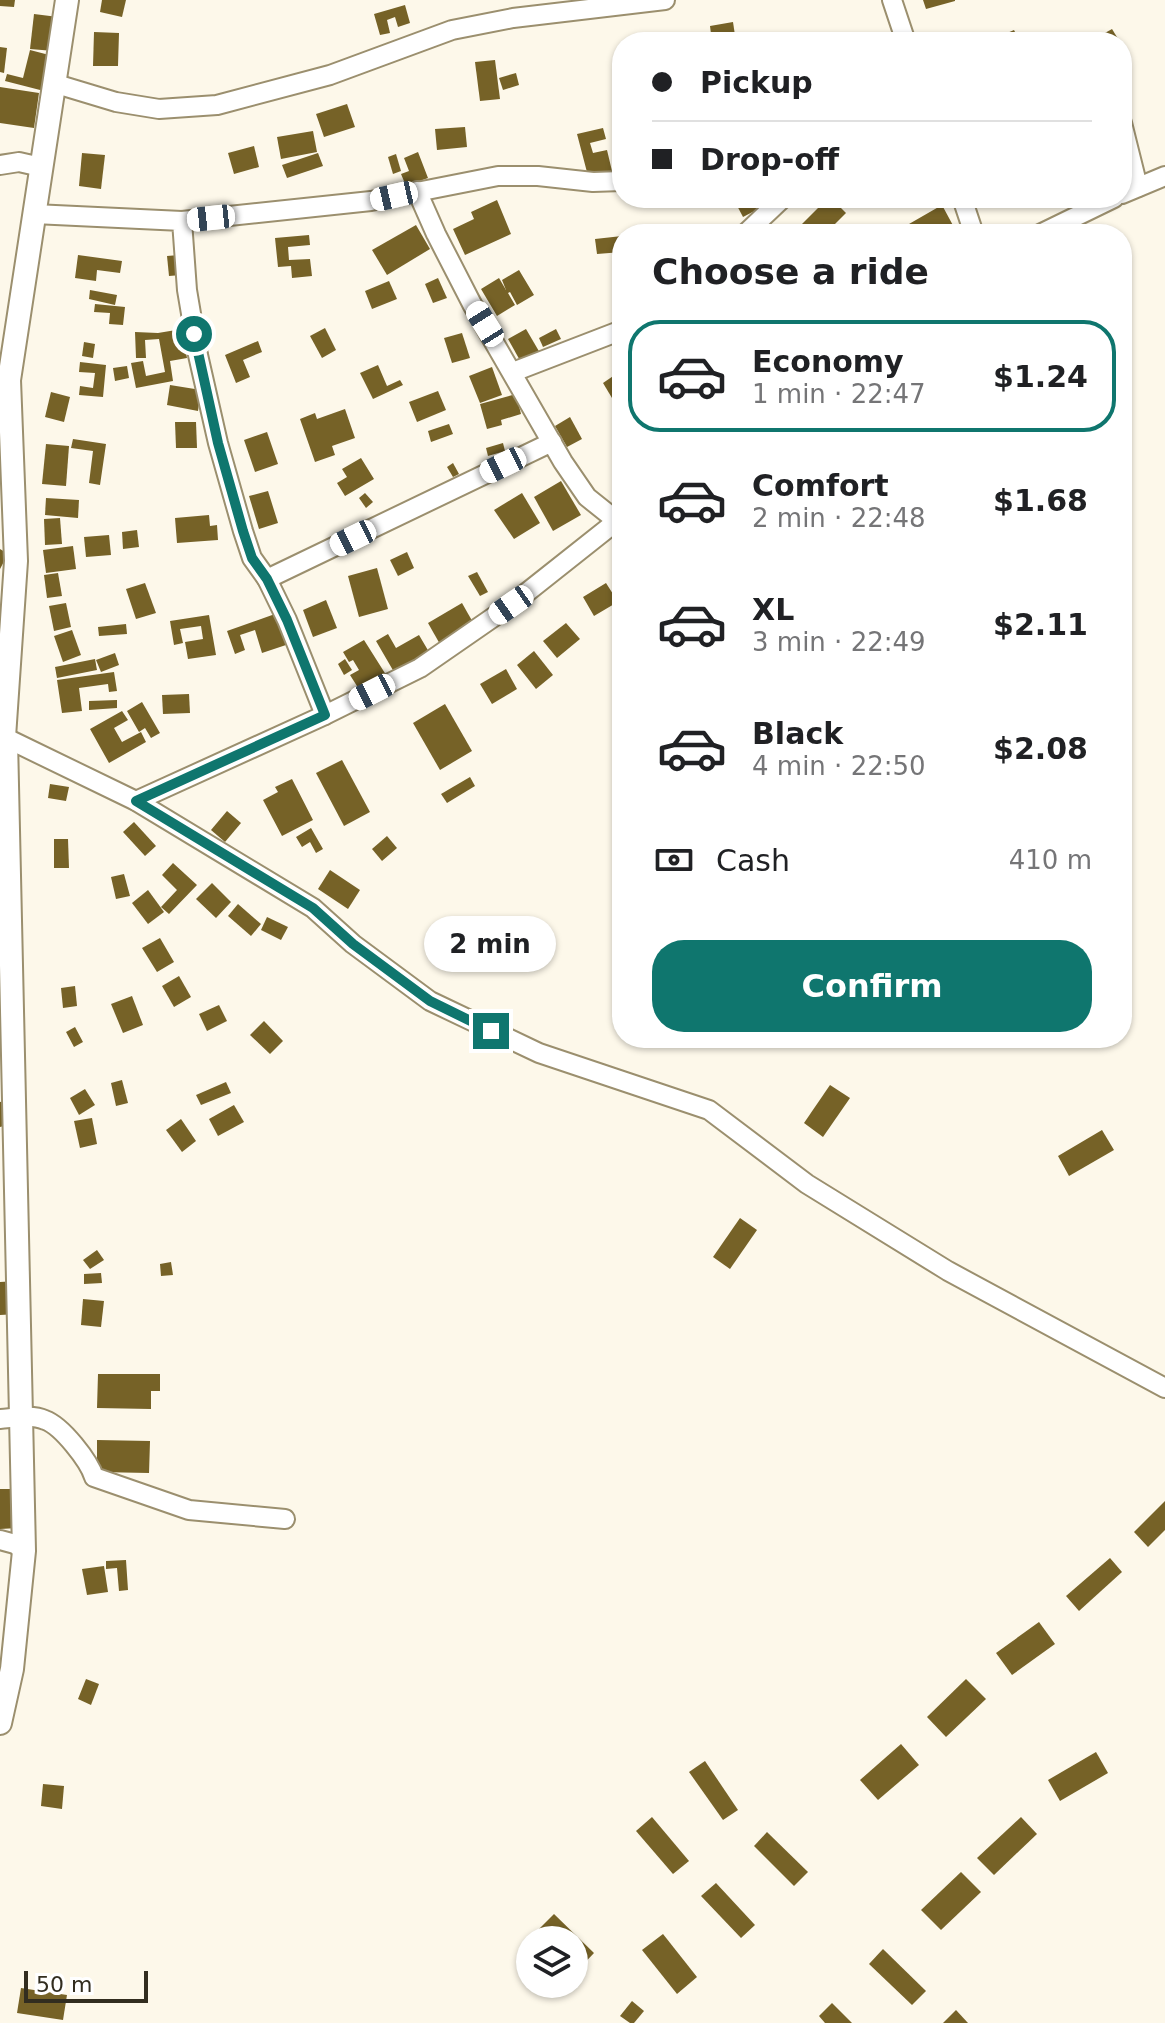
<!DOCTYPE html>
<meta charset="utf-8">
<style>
:root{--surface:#fff;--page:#f6f6f6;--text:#202124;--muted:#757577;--line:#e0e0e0;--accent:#0f766e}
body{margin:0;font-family:"DejaVu Sans",sans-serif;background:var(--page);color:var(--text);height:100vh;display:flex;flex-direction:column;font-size:30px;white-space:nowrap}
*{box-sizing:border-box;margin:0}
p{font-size:26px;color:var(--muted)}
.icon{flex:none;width:44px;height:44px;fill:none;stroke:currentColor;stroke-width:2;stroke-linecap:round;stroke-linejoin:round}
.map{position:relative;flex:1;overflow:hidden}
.side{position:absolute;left:612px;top:224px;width:520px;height:824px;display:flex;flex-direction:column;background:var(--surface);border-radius:32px;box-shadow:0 2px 6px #0004}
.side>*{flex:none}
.top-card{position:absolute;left:612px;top:32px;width:520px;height:176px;border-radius:32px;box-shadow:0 2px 6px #0004;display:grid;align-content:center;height:176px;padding:0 40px;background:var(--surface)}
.controls{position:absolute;left:516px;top:1926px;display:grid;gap:16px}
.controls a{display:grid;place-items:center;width:72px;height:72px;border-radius:50%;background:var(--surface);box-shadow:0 2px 6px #0004;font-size:40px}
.scale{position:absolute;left:24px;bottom:20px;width:124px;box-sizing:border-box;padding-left:8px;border:4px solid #322d1f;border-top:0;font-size:22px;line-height:28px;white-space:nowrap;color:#322d1f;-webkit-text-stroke:6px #fff;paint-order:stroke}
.end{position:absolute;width:36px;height:36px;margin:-18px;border:10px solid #0f766e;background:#fff;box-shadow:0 0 0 4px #fff}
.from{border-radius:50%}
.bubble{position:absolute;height:56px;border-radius:28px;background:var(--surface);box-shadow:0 2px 6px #0004;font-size:26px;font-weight:600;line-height:56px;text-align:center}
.car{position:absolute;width:24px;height:48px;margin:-24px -12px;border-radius:10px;box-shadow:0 0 6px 2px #0007;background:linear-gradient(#fff 24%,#345 0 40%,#fff 0 76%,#345 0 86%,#fff 0)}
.top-card b{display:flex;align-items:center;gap:28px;height:76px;font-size:30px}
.top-card b+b{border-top:2px solid var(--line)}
.top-card i{width:20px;height:20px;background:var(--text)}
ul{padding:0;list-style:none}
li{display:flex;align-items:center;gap:24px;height:112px;margin:0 16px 12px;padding:0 24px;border:4px solid transparent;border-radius:32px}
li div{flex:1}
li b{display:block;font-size:30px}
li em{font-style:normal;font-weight:600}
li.on{border-color:var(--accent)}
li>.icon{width:72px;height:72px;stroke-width:1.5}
h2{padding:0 40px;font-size:36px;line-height:96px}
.pay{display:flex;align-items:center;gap:20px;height:88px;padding:0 40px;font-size:30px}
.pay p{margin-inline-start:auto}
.cta{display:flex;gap:16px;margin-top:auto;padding:16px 40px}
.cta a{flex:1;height:92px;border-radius:32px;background:var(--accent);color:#fff;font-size:32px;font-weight:600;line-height:92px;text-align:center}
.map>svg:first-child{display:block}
.building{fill:#766227}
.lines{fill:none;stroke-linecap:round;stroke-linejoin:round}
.minor-casing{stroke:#9b8f6e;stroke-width:22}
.tertiary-casing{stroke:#9b8f6e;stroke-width:26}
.minor{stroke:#fff;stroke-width:18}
.tertiary{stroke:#fff;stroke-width:22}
.route{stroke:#0f766e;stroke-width:10}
</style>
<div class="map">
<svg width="1165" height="2023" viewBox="0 0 1165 2023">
<rect width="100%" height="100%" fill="#fdf8ea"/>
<!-- building -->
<g class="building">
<path d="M 0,0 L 15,0 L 14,7 L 0,6 Z"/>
<path d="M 102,0 L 126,0 L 122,17 L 100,12 Z"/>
<path d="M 923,0 L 955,0 L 955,1 L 926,9 Z"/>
<path d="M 405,5 L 410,23 L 398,27 L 395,17 L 387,20 L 390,33 L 380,35 L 374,14 Z"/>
<path d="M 34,14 L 58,17 L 54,51 L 30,49 Z"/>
<path d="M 733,22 L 736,42 L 712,42 L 710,26 Z"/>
<path d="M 1112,29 L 1120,42 L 1089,42 Z"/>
<path d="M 1014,30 L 1020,42 L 987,42 Z"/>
<path d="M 94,32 L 119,33 L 118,66 L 93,66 Z"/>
<path d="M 686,33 L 688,42 L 651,42 L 651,41 Z"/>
<path d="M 0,47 L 7,48 L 4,73 L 0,72 Z"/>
<path d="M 30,50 L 53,56 L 44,91 L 5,81 L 7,74 L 23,78 Z"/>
<path d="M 495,60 L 500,99 L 480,101 L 475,62 Z"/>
<path d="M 516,73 L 519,85 L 503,90 L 499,78 Z"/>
<path d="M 0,87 L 39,93 L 34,128 L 0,123 Z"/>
<path d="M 347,104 L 355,127 L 324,137 L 316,114 Z"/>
<path d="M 465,127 L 467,147 L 437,150 L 435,129 Z"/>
<path d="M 603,128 L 606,139 L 590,143 L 593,153 L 607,150 L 612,171 L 588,176 L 577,134 Z"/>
<path d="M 313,131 L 317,152 L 281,159 L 277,137 Z"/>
<path d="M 254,146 L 259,167 L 234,174 L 228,153 Z"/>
<path d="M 418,152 L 428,178 L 406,186 L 401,174 L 409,171 L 404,158 Z"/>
<path d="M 82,153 L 105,155 L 101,189 L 79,186 Z"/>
<path d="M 318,153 L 323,166 L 287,178 L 282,165 Z"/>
<path d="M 396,154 L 401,171 L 393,174 L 388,157 Z"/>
<path d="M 738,198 L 760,198 L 764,206 L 743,217 L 734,200 Z"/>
<path d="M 828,198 L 831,198 L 846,213 L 825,234 L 810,234 L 801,225 Z"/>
<path d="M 497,200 L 511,234 L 465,255 L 453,229 L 474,219 L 471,212 Z"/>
<path d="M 942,205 L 956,231 L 951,234 L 933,234 L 930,228 L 915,234 L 909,224 Z"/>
<path d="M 416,225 L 430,249 L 387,275 L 372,250 Z"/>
<path d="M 309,235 L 310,245 L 288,247 L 289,260 L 310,259 L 312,276 L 292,278 L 291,266 L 278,267 L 275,238 Z"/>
<path d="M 622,236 L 622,252 L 597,254 L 595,239 Z"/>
<path d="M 78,255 L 122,261 L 120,273 L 97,270 L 96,281 L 75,278 Z"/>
<path d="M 179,255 L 181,275 L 169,276 L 167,256 Z"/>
<path d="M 519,270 L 534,295 L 517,305 L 510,292 L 508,293 L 515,305 L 497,316 L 481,289 L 499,278 L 506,290 L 502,280 Z"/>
<path d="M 438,278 L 447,298 L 433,303 L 425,284 Z"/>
<path d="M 389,281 L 397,299 L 372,309 L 365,291 Z"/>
<path d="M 90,290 L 117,295 L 115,305 L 89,299 Z"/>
<path d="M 95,304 L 125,307 L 123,325 L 109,324 L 110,313 L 94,312 Z"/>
<path d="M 325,328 L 336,350 L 322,358 L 310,336 Z"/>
<path d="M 182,329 L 187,358 L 170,361 L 173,381 L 136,388 L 131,363 L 143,361 L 146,376 L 165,372 L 159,339 L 145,340 L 146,358 L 136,358 L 135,332 L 158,333 Z"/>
<path d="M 526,329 L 540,353 L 522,364 L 508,339 Z"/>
<path d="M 556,329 L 561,339 L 543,347 L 539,338 Z"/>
<path d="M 462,333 L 470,358 L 452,363 L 444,338 Z"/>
<path d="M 258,341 L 262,352 L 243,360 L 250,377 L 236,383 L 225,355 Z"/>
<path d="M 84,342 L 95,344 L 93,358 L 82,356 Z"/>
<path d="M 80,362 L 106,365 L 103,397 L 79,395 L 80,386 L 93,388 L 95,373 L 79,372 Z"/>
<path d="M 378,365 L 387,386 L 400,380 L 403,385 L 373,399 L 360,373 Z"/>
<path d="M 127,366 L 129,378 L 115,381 L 113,368 Z"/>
<path d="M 492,367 L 502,395 L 480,403 L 469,376 Z"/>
<path d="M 622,370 L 622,392 L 612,398 L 603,383 Z"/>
<path d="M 170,385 L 201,390 L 198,411 L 167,405 Z"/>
<path d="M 438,391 L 446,410 L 417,422 L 409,402 Z"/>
<path d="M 51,392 L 70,397 L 64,422 L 45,417 Z"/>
<path d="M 516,394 L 521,414 L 501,420 L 502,425 L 487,429 L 480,404 Z"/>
<path d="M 619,396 L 622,400 L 622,415 L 612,400 Z"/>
<path d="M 345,409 L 355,438 L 332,446 L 335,455 L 315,462 L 300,419 L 315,413 L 317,419 Z"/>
<path d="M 570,417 L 582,439 L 567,447 L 555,426 Z"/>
<path d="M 175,422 L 196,422 L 197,448 L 176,448 Z"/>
<path d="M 449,424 L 453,434 L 431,442 L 428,431 Z"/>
<path d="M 267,432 L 278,464 L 255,472 L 244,440 Z"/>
<path d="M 73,439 L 106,444 L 100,485 L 89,483 L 93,451 L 71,448 Z"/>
<path d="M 503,443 L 505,451 L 488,456 L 486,448 Z"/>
<path d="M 46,444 L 69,446 L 66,486 L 42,484 Z"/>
<path d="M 361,458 L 374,479 L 345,496 L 337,483 L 347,477 L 342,469 Z"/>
<path d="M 453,463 L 459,474 L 453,477 L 447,467 Z"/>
<path d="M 561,481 L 581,515 L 553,531 L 534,497 Z"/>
<path d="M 268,491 L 278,523 L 259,529 L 249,496 Z"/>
<path d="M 365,493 L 373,502 L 366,508 L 359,498 Z"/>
<path d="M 522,493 L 540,523 L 514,539 L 494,510 Z"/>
<path d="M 46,498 L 79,500 L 78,518 L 45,515 Z"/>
<path d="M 209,515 L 210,526 L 217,525 L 218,540 L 177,543 L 175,518 Z"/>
<path d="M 60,518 L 62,544 L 45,545 L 44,519 Z"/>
<path d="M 137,530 L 139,547 L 123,549 L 122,532 Z"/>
<path d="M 109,535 L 111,555 L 86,557 L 84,537 Z"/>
<path d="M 73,546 L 76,569 L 46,573 L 43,550 Z"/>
<path d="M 0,549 L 8,554 L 0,569 Z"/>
<path d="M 407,552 L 414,568 L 398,576 L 390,560 Z"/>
<path d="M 377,568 L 388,609 L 359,617 L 348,576 Z"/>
<path d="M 477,572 L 488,592 L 480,596 L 468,576 Z"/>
<path d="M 58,573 L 62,596 L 47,598 L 44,575 Z"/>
<path d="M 145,583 L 156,613 L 136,619 L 126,589 Z"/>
<path d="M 606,583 L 613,594 L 617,592 L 621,600 L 594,616 L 583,597 Z"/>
<path d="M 326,600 L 337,628 L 313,637 L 303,610 Z"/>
<path d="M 66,603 L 71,627 L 54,631 L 49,606 Z"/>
<path d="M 462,603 L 475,626 L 441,646 L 428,623 Z"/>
<path d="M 275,614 L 286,645 L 262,653 L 255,630 L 240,635 L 245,650 L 235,654 L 227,631 Z"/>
<path d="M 209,615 L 216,655 L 188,659 L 185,642 L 203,639 L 201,626 L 180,629 L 183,643 L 174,645 L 170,621 Z"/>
<path d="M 566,623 L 580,639 L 557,658 L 543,641 Z"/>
<path d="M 126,624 L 127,634 L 99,636 L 98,627 Z"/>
<path d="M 72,630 L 81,655 L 63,662 L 54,636 Z"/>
<path d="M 388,634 L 396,648 L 419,635 L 429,652 L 394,672 L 376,641 Z"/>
<path d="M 364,640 L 388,678 L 362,694 L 350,675 L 359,670 L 353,660 L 349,662 L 343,652 Z"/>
<path d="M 534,651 L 553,675 L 536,689 L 517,665 Z"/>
<path d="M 115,653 L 119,665 L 101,672 L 96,660 Z"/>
<path d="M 95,659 L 97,670 L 57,678 L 55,667 Z"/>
<path d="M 345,659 L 352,670 L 344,675 L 338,664 Z"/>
<path d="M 506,669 L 517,689 L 492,704 L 480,684 Z"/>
<path d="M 114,672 L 117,691 L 109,692 L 108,684 L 79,688 L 82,711 L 62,713 L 57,680 Z"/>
<path d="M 189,694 L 190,713 L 163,714 L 162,695 Z"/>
<path d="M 117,700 L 117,708 L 89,710 L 89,701 Z"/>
<path d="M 142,702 L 160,733 L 151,738 L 145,728 L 139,732 L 127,711 Z"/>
<path d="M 445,704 L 472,751 L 440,770 L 413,723 Z"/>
<path d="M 122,711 L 128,720 L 114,728 L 122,742 L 141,732 L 146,742 L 109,763 L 90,729 Z"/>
<path d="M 342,760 L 370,812 L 344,826 L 316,773 Z"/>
<path d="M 470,777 L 475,786 L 447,803 L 441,794 Z"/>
<path d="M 292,779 L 313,820 L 282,836 L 263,800 L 278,792 L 275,787 Z"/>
<path d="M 50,784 L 69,787 L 66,801 L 48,798 Z"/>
<path d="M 227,811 L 241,823 L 225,842 L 211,830 Z"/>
<path d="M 134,822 L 156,846 L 145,856 L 123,832 Z"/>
<path d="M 311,828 L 323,849 L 316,853 L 310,842 L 302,847 L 296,837 Z"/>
<path d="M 387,836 L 397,848 L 382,861 L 372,849 Z"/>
<path d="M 54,839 L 68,839 L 69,868 L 54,868 Z"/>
<path d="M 173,863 L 197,885 L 169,914 L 161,907 L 177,890 L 162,875 Z"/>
<path d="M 330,870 L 360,890 L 348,909 L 318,889 Z"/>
<path d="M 124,874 L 130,896 L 116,899 L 111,877 Z"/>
<path d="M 212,883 L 231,902 L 216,918 L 196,899 Z"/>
<path d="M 148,890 L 164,912 L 148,924 L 132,903 Z"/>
<path d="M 238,904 L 261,924 L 251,936 L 228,916 Z"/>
<path d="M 267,917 L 288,927 L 281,940 L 261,930 Z"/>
<path d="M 160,938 L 174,962 L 157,972 L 142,948 Z"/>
<path d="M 179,976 L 191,997 L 174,1007 L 162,986 Z"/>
<path d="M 75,986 L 77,1006 L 63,1008 L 61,988 Z"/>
<path d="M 132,996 L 143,1025 L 123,1033 L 111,1004 Z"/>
<path d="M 219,1005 L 227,1021 L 207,1031 L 199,1014 Z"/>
<path d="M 264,1021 L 283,1041 L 270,1054 L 250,1035 Z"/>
<path d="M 75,1027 L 83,1042 L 74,1047 L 66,1032 Z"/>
<path d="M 122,1080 L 128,1103 L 116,1106 L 111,1083 Z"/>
<path d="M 226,1082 L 231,1093 L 201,1105 L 196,1095 Z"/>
<path d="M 830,1085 L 850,1098 L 823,1137 L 804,1123 Z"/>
<path d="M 85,1089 L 95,1105 L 79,1115 L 70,1098 Z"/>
<path d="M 5,1101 L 11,1124 L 0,1127 L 0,1102 Z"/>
<path d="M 234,1105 L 244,1122 L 218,1136 L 209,1119 Z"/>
<path d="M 92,1118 L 97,1144 L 80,1148 L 74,1121 Z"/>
<path d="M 181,1119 L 196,1141 L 182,1152 L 166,1130 Z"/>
<path d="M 1102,1130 L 1114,1150 L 1069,1176 L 1058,1156 Z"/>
<path d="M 740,1218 L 757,1230 L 730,1269 L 713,1257 Z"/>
<path d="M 97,1250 L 104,1260 L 90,1269 L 83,1260 Z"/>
<path d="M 171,1262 L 173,1275 L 161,1276 L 160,1264 Z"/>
<path d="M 101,1273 L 102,1283 L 84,1284 L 84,1274 Z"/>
<path d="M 17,1281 L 18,1314 L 0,1315 L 0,1282 Z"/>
<path d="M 83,1299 L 104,1301 L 101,1327 L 81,1325 Z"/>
<path d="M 98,1374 L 160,1374 L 160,1391 L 151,1391 L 151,1409 L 97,1408 Z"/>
<path d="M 97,1440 L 150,1441 L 149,1473 L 97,1472 Z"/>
<path d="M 0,1489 L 16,1489 L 18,1528 L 0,1529 Z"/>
<path d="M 1165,1501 L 1165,1530 L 1148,1547 L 1134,1532 Z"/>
<path d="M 1110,1558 L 1122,1572 L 1079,1611 L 1066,1596 Z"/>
<path d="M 126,1560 L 128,1590 L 119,1591 L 117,1568 L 106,1569 L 106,1561 Z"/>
<path d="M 104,1566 L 108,1592 L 87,1595 L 82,1569 Z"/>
<path d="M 1039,1622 L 1055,1644 L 1012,1675 L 996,1653 Z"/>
<path d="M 86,1679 L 99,1684 L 91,1705 L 78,1699 Z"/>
<path d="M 966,1679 L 986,1699 L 946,1737 L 927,1717 Z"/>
<path d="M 901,1744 L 919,1765 L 878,1800 L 860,1780 Z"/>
<path d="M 1096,1752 L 1108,1773 L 1060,1801 L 1048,1780 Z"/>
<path d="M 705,1761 L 738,1810 L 723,1820 L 689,1772 Z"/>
<path d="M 43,1784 L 64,1786 L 62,1809 L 41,1806 Z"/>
<path d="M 652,1817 L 689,1861 L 673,1874 L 636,1831 Z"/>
<path d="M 1021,1817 L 1037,1834 L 994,1875 L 977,1858 Z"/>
<path d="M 767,1832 L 808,1872 L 794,1886 L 754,1846 Z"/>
<path d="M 961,1872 L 981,1892 L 941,1930 L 921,1910 Z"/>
<path d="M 716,1883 L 755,1925 L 741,1938 L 701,1896 Z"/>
<path d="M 554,1914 L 594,1953 L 574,1974 L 574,1940 L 540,1940 L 534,1934 Z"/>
<path d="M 663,1934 L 697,1977 L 677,1994 L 642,1950 Z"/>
<path d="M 883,1949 L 926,1991 L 912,2005 L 869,1964 Z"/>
<path d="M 21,1988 L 67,1995 L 63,2020 L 17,2013 Z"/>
<path d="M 632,2001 L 644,2011 L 634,2023 L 630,2023 L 620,2016 Z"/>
<path d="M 832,2003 L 852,2023 L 825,2023 L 819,2016 Z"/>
<path d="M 956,2010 L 968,2023 L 943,2023 Z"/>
</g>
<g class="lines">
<!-- minor casing -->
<g class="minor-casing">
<g id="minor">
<path d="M 892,0 L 906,42"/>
<path d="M 53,83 L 116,102 L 159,109 L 217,105 L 330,75 L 452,30 L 513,18 L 665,0"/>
<path d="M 1122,123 L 1138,187"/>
<path d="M 0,165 L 19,162 L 41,167"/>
<path d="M 417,191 L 436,234 L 472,304 L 563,462 L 587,497 L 617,521"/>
<path d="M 1122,194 L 1165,176"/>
<path d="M 962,198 L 974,234"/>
<path d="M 34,214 L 182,221 L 187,290 L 198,355 L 218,443 L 243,531 L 252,558 L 267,579 L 287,620 L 325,715"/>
<path d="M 182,221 L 371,201 L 498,176 L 538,176 L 593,182 L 622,181"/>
<path d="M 745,234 L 783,198"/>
<path d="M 1040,234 L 1114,198"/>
<path d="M 513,372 L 622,330"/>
<path d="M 267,579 L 552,442"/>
<path d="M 4,737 L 136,801 L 313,908 L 353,944 L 430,1001 L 539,1053 L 709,1110 L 807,1184 L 948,1271 L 1165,1388"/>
<path d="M 136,801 L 325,715 L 420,668 L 511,605 L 622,517"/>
<path d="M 0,1419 C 14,1418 32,1414 45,1420 C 62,1426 89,1461 94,1477 L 189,1510 L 285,1519"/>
<path d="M 0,1540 L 15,1544 L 24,1551"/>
</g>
</g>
<!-- tertiary casing -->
<g class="tertiary-casing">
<path id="tertiary" d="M 0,1723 L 12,1669 L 24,1551 L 6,740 L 4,737 L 16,561 L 9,380 L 67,0"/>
</g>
<!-- minor -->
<use href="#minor" class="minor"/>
<!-- tertiary -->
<use href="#tertiary" class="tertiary"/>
</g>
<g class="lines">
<!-- route -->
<path class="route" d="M 194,334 L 218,443 L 243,531 L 252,558 L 267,579 L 287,620 L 325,715 L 136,801 L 313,908 L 353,944 L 430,1001 L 491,1031"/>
</g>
</svg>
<div class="controls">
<a><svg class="icon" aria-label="layers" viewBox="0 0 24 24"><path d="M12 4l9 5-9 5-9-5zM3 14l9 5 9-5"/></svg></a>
</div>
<div class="scale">50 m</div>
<i class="end from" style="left:194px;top:334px"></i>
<i class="end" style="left:491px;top:1031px"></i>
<div class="bubble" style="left:424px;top:916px;width:132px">2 min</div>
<i class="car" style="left:394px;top:196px;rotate:257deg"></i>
<i class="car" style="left:211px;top:218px;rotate:264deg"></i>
<i class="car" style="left:485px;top:324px;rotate:328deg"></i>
<i class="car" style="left:503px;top:465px;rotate:244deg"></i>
<i class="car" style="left:353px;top:538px;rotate:244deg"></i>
<i class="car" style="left:511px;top:605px;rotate:235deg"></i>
<i class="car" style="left:372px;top:692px;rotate:243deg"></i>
<div class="top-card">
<b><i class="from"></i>Pickup</b>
<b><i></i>Drop-off</b>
</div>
<section class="side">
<h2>Choose a ride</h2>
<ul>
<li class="on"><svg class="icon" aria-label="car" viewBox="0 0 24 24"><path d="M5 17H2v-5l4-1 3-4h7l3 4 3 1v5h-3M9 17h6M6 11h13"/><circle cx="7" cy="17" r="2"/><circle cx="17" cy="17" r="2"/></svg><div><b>Economy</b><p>1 min · 22:47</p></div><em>$1.24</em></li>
<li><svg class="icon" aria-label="car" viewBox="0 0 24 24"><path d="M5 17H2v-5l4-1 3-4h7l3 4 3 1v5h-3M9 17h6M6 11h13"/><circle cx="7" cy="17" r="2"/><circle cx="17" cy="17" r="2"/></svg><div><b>Comfort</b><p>2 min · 22:48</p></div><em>$1.68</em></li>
<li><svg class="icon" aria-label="car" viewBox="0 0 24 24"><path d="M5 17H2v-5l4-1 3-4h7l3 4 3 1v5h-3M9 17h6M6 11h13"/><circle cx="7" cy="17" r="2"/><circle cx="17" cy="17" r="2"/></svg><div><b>XL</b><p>3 min · 22:49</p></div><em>$2.11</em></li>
<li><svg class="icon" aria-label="car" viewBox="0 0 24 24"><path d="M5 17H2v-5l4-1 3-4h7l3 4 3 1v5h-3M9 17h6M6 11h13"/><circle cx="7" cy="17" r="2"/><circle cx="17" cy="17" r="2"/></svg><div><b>Black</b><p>4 min · 22:50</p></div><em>$2.08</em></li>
</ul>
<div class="pay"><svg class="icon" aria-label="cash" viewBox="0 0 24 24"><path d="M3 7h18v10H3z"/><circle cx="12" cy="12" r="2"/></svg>Cash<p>410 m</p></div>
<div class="cta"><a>Confirm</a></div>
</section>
</div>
